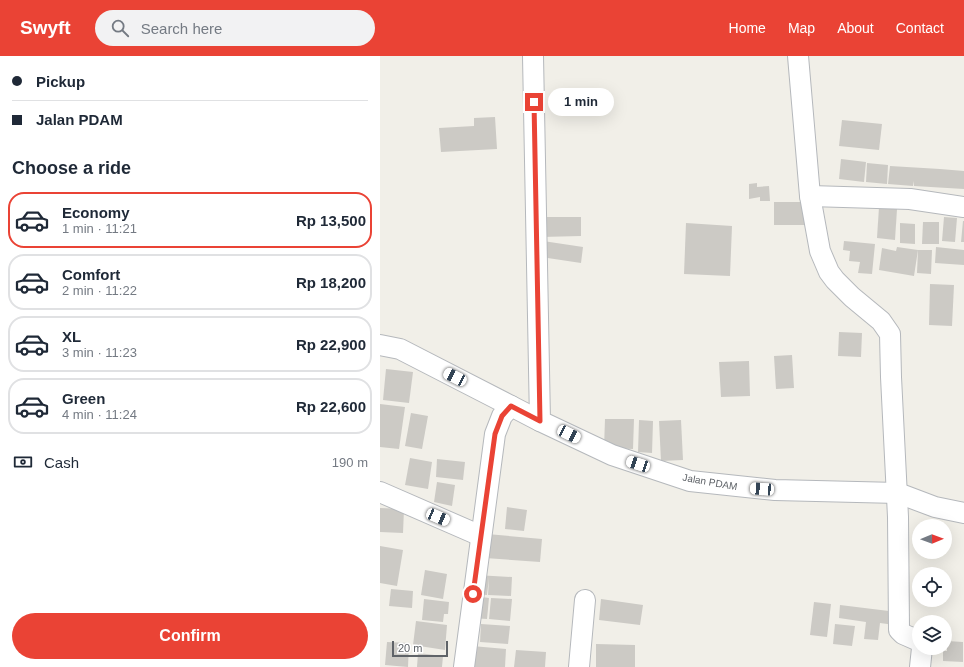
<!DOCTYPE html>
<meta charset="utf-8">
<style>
:root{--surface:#fff;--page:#f2f2f3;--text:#1f2937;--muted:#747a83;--line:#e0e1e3;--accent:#ea4335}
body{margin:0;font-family:Arial,sans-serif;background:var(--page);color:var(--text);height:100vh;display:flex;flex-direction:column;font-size:15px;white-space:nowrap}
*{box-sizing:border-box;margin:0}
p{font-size:13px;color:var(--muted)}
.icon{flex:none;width:22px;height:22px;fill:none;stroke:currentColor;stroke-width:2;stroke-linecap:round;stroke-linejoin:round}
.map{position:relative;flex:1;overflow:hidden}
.sheet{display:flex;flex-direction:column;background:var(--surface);width:380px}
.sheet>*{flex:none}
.top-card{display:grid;align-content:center;height:88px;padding:0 12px;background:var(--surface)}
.needle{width:26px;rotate:89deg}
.controls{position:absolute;left:532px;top:463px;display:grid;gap:8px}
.controls a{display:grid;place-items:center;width:40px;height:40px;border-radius:50%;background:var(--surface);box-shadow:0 4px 16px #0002;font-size:20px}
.scale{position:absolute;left:12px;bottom:10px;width:56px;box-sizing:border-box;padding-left:4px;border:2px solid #5f6368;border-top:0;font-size:11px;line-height:14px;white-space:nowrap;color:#5f6368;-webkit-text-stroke:3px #fff;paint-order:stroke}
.end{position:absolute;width:18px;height:18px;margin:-9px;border:5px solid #ea4335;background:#fff;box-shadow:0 0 0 2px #fff}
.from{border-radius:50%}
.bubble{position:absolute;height:28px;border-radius:14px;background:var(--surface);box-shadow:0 4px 16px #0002;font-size:13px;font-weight:700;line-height:28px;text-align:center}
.car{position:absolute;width:12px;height:24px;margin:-12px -6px;border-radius:5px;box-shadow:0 0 3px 1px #0007;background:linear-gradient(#fff 24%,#345 0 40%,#fff 0 76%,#345 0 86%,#fff 0)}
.top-card b{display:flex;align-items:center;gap:14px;height:38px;font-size:15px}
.top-card b+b{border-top:1px solid var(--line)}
.top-card i{width:10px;height:10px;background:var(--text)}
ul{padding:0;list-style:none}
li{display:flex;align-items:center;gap:12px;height:56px;margin:0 8px 6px;padding:0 4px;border:2px solid var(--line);border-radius:16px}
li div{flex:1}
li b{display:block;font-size:15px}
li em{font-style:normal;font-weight:700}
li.current{border-color:var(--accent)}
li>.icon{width:36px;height:36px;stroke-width:1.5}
h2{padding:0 12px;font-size:18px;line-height:48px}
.pay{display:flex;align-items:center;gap:10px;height:44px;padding:0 12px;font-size:15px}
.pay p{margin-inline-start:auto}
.cta{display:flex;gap:8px;margin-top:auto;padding:8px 12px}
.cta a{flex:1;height:46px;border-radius:24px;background:var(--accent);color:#fff;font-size:16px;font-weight:700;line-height:46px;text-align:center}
header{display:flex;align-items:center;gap:24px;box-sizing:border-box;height:56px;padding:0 20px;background:var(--accent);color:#fff}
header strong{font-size:19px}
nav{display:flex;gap:22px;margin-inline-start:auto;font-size:14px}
.search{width:280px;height:36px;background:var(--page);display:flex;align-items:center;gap:10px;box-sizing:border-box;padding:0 14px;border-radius:22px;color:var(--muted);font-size:15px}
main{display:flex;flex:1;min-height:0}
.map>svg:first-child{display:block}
.building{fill:#cccac5}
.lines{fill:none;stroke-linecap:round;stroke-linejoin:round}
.street-casing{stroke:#b5b8bc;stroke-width:22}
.street{stroke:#fff;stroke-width:20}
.route{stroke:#ea4335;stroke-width:5}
.labels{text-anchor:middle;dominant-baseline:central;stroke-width:3;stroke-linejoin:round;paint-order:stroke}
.street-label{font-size:10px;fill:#5f6368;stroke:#fff}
</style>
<header>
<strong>Swyft</strong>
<div class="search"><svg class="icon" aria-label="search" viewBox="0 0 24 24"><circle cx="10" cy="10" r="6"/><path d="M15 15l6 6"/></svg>Search here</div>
<nav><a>Home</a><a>Map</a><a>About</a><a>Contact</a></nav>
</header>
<main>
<section class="sheet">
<div class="top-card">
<b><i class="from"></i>Pickup</b>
<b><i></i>Jalan PDAM</b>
</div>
<h2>Choose a ride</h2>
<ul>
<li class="current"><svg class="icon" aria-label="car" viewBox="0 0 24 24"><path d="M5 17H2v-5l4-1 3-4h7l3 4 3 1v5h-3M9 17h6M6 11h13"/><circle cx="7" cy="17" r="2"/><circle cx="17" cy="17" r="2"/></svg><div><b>Economy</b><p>1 min · 11:21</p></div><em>Rp 13,500</em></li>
<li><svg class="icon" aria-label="car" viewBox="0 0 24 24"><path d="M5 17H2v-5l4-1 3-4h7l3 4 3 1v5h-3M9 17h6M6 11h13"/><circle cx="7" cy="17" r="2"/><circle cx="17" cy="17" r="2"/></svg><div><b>Comfort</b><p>2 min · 11:22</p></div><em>Rp 18,200</em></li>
<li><svg class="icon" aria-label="car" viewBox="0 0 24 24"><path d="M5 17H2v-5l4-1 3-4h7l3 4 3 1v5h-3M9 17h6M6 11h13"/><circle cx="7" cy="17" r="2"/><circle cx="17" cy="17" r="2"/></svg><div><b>XL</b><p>3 min · 11:23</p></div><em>Rp 22,900</em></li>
<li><svg class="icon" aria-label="car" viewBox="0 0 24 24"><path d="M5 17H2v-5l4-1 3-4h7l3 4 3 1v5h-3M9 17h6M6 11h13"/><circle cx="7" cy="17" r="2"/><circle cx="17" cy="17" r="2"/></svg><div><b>Green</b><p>4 min · 11:24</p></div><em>Rp 22,600</em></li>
</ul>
<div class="pay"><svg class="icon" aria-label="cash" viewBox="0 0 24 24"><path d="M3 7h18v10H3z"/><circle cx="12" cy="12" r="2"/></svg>Cash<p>190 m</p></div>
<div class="cta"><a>Confirm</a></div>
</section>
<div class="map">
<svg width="584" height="611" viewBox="0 0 584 611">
<rect width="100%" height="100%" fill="#f1efe8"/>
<!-- building -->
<g class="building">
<path d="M 115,61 L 117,93 L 61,96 L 59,72 L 94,70 L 94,62 Z"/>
<path d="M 462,64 L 502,68 L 499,94 L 459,90 Z"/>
<path d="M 461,103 L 486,106 L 484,126 L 459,123 Z"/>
<path d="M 487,107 L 508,109 L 507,128 L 486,126 Z"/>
<path d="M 510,110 L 560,113 L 560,118 L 560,113 L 584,115 L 584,133 L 534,130 L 534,125 L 533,130 L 508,128 Z"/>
<path d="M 377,127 L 377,131 L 389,130 L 390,145 L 380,145 L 380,141 L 369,143 L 369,128 Z"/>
<path d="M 394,146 L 425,146 L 424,169 L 394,169 Z"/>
<path d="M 499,151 L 517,153 L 515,184 L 497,182 Z"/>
<path d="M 160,161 L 201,161 L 201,180 L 161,181 Z"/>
<path d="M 564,161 L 577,162 L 575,186 L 562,185 Z"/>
<path d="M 583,165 L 584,165 L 584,186 L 581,186 Z"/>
<path d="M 543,166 L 559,166 L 559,188 L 542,188 Z"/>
<path d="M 306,167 L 352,170 L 350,220 L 304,218 Z"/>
<path d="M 520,167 L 535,168 L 535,188 L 520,187 Z"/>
<path d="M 163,185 L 203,191 L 201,207 L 161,201 Z"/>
<path d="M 464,185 L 495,188 L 492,218 L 478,217 L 480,206 L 469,205 L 470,195 L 463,194 Z"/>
<path d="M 517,191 L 538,194 L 534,220 L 499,214 L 502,192 L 516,195 Z"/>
<path d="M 556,191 L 584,194 L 584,209 L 555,207 Z"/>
<path d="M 538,194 L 552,194 L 551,218 L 537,217 Z"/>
<path d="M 550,228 L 574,229 L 572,270 L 549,269 Z"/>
<path d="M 459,276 L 482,277 L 481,301 L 458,300 Z"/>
<path d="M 412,299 L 414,332 L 396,333 L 394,300 Z"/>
<path d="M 369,305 L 370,340 L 341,341 L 339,306 Z"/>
<path d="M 6,313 L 33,316 L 29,347 L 3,344 Z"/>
<path d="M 0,348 L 25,351 L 19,393 L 0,391 Z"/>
<path d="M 31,357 L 48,360 L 42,393 L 25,390 Z"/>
<path d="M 225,363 L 254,363 L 253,393 L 224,392 Z"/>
<path d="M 259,364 L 273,365 L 272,397 L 258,396 Z"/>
<path d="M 301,364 L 303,404 L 281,405 L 279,365 Z"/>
<path d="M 30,402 L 52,406 L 48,433 L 25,429 Z"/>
<path d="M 57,403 L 85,406 L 83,424 L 56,421 Z"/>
<path d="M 57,426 L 75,429 L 72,450 L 54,446 Z"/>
<path d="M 127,451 L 147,454 L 144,475 L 125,473 Z"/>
<path d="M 0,452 L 24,453 L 23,477 L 0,476 Z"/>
<path d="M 107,478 L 162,483 L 160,506 L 105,502 Z"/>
<path d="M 0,490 L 23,494 L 17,530 L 0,527 Z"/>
<path d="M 45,514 L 67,518 L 63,543 L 41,539 Z"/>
<path d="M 96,519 L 132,521 L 131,540 L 108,539 L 109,522 L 107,539 L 95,538 Z"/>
<path d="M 11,533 L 33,535 L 32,552 L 9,550 Z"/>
<path d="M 94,540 L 109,542 L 107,563 L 91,562 Z"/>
<path d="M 111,542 L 132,543 L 130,565 L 109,563 Z"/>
<path d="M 44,543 L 69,546 L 68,558 L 64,558 L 63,566 L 42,564 Z"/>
<path d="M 221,543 L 263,549 L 260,569 L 219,564 Z"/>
<path d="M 434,546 L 451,548 L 447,581 L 430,579 Z"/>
<path d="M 460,549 L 517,556 L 515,569 L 500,567 L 498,584 L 484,583 L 486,566 L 459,562 Z"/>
<path d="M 36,565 L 67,569 L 65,594 L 33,589 Z"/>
<path d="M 101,568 L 130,570 L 128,588 L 100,586 Z"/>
<path d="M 455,568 L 475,570 L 472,590 L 453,588 Z"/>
<path d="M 567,585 L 583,586 L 583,606 L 563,605 L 563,595 L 567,595 Z"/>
<path d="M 7,586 L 29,587 L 28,611 L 5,609 Z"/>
<path d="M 216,588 L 255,589 L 255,611 L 216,611 Z"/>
<path d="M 92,590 L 126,593 L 125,611 L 91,611 Z"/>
<path d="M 136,594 L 166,596 L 165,611 L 134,611 Z"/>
<path d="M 38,597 L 63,600 L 62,611 L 37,611 Z"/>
</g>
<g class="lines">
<!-- street casing -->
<g class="street-casing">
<g id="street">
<path d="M 153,0 L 160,365 L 232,399 L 310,425 L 395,434 L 518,437 L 555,451 L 584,457"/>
<path d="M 418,0 L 430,140 L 440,195 L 449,216 L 455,224 L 472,241 L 501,265 L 510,278 L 511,321 L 518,461 L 519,574 L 523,578 L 539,585"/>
<path d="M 430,140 L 530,143 L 584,151"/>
<path d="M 0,289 L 20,293 L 131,350"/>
<path d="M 0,436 L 101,480"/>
<path d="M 84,611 L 115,378 L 122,360 L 131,350 L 160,365"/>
<path d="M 199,611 L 205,544"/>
<path d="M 540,611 L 542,592"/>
</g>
</g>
<!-- street -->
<use href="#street" class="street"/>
</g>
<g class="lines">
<!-- route -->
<path class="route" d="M 93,538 L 115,378 L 122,360 L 131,350 L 160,365 L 154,46"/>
</g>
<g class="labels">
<!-- street labels -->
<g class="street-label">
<text transform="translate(330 426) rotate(10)">Jalan PDAM</text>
</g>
</g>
</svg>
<div class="controls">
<a><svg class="needle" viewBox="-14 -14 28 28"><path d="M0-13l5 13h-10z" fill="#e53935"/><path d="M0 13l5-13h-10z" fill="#747a83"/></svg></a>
<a><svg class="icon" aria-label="locate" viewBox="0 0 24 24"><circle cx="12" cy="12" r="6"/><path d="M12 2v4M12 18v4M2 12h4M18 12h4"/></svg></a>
<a><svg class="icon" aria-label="layers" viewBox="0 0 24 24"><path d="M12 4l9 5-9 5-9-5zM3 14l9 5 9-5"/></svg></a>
</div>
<div class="scale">20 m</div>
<i class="end from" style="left:93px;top:538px"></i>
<i class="end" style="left:154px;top:46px"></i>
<div class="bubble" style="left:168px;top:32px;width:66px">1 min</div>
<i class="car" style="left:75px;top:321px;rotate:297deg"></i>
<i class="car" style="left:189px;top:378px;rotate:116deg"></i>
<i class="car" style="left:258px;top:408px;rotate:288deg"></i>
<i class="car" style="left:382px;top:433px;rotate:274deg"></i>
<i class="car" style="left:58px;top:461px;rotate:113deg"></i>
</div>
</main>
